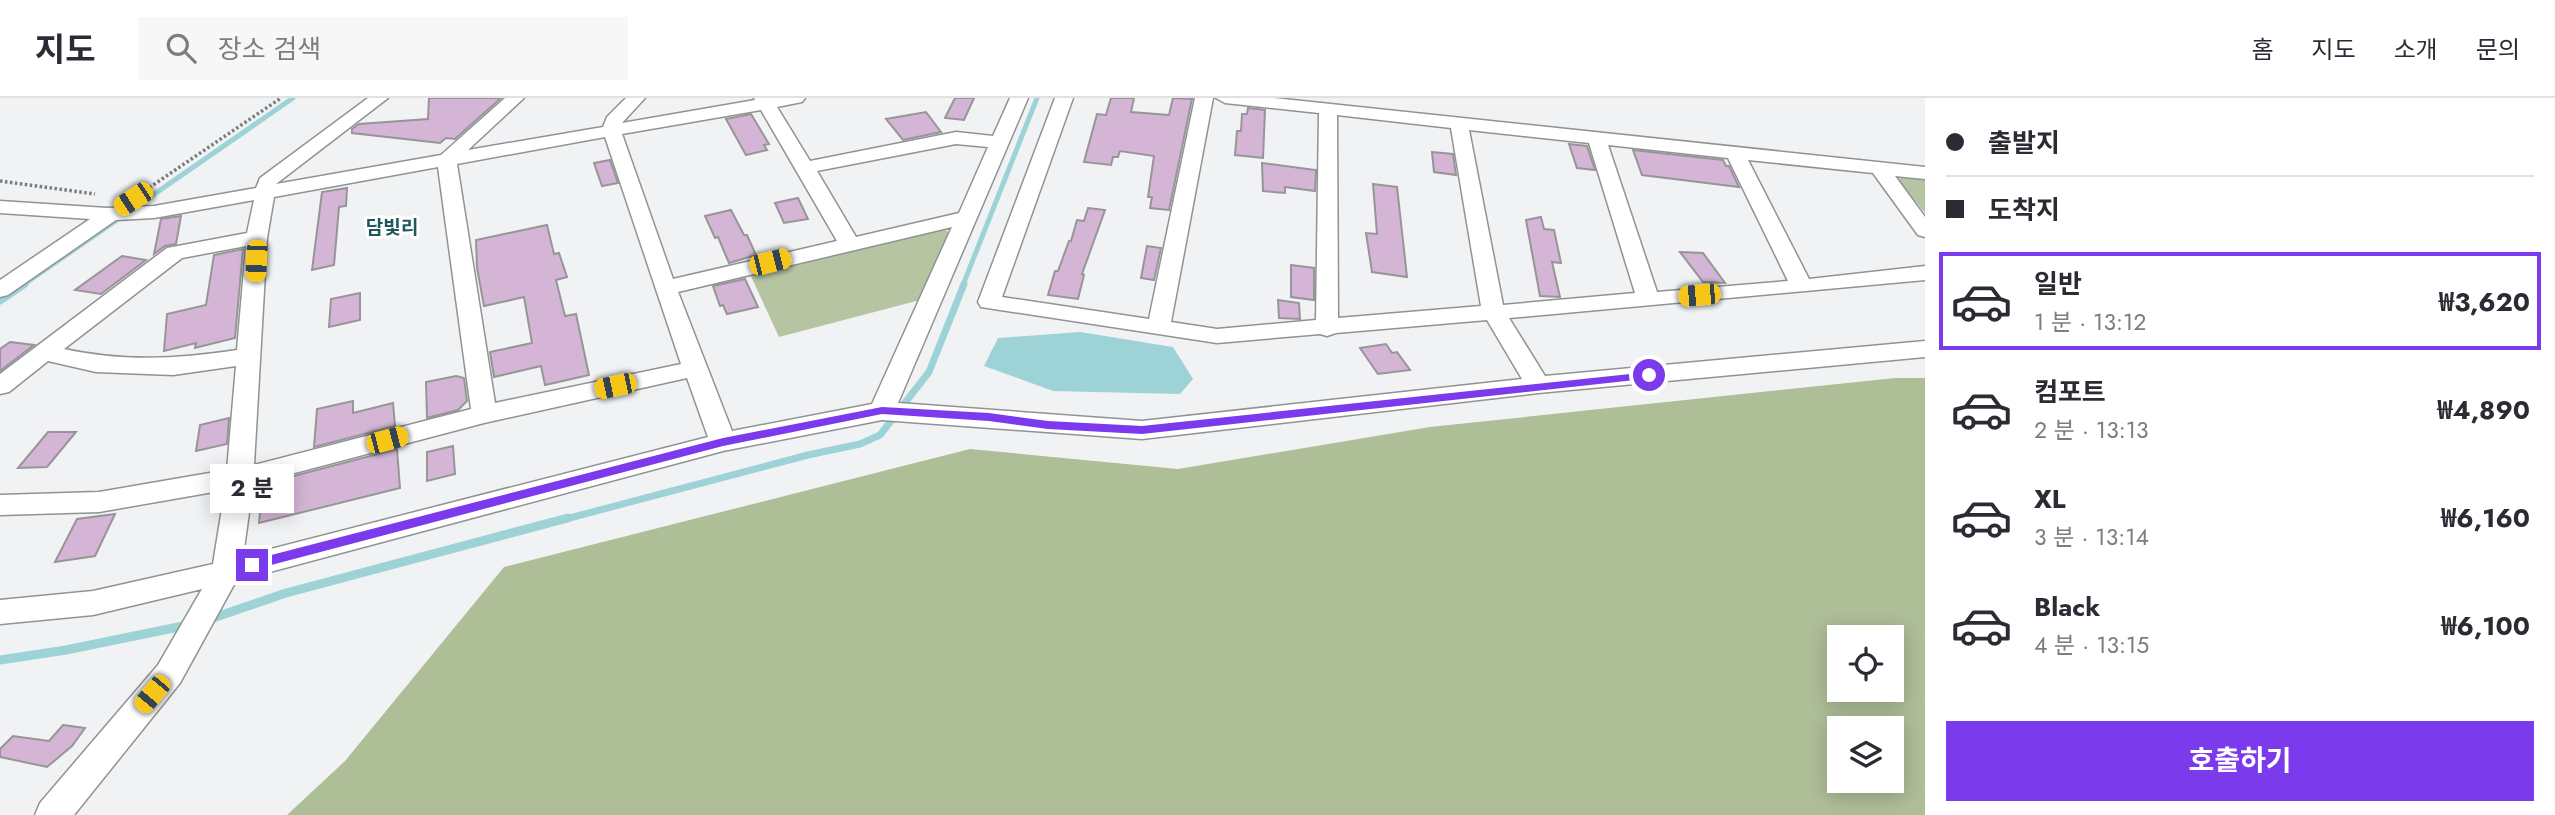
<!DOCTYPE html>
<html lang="ko">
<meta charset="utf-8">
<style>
:root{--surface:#fff;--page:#f7f7f7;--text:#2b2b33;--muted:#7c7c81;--line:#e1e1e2;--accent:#7c3aed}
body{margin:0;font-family:Jost,"Noto Sans KR",sans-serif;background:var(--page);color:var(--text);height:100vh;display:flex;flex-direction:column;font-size:26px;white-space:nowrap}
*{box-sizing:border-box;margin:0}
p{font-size:23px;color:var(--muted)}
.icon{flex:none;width:38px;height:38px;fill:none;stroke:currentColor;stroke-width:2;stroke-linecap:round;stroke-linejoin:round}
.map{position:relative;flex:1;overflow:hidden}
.panel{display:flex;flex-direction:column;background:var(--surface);width:630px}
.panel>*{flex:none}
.hud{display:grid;align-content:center;height:154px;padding:0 21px;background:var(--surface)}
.fabs{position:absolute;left:1827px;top:527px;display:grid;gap:14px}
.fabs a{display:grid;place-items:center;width:77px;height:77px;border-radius:0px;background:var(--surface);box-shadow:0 4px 18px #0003;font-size:35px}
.end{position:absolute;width:32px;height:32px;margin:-16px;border:9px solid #7c3aed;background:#fff;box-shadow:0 0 0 4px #fff}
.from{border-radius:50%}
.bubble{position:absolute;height:49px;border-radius:0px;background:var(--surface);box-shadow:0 4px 18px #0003;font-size:23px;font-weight:700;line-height:49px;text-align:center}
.car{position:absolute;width:21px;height:42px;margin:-21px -10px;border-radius:9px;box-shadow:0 0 5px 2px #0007;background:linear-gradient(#f5c518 24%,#345 0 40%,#f5c518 0 76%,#345 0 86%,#f5c518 0)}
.hud b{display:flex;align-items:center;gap:24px;height:66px;font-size:26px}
.hud b+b{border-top:2px solid var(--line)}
.hud i{width:18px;height:18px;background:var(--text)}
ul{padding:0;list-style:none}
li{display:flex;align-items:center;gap:21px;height:98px;margin:0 14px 10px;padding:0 7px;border:4px solid transparent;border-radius:0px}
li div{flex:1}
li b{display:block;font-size:26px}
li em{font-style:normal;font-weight:700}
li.on{border-color:var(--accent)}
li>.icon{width:63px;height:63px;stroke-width:1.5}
.button{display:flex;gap:14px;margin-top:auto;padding:14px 21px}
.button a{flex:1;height:80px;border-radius:0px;background:var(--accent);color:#fff;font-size:28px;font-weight:700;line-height:80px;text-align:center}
header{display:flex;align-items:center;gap:42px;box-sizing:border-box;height:98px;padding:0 35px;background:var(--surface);border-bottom:2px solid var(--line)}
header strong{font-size:33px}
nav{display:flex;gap:38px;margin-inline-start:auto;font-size:24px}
.search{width:490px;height:63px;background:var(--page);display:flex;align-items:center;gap:18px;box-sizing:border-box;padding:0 24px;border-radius:0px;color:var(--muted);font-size:26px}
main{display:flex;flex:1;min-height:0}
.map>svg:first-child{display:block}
.green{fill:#b6c4a1}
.forest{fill:#aebe97;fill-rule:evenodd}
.water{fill:#9dd3d6}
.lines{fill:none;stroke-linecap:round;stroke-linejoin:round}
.stream-far2{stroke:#9dd3d6;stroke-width:5}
.stream-far1{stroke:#9dd3d6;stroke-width:7}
.stream{stroke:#9dd3d6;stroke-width:9}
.building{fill:#d4b5d5;stroke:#979597;stroke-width:2}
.minor-casing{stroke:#909294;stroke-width:3}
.path{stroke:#7a7b7c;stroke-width:3.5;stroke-dasharray:2.5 2.5;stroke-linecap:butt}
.minor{fill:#fff;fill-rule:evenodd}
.route{fill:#7c3aed}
.labels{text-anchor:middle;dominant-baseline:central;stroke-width:6;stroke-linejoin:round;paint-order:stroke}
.far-quarter-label{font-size:19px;font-weight:bold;fill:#1e585f;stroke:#fff}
</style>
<header>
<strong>지도</strong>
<div class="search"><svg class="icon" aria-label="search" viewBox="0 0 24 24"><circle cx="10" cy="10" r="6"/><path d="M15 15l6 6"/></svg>장소 검색</div>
<nav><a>홈</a><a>지도</a><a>소개</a><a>문의</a></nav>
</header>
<main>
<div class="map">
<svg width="1925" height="717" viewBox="0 0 1925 717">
<rect width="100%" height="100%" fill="#f0f2f4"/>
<!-- green -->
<g class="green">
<path d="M 1905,77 L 1925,79 L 1925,115 L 1898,82 Z"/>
<path d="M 940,129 L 949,134 L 920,202 L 779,239 L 749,174 Z"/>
</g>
<!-- forest -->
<path class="forest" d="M 1895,280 L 1925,280 L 1925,717 L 287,717 L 345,663 L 504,469 L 970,351 L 1178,371 L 1430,329 ZM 1839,539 L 1892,539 L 1892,592 L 1839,592 ZM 1839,630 L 1892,630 L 1892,682 L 1839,682 Z"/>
<!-- water -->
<path class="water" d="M 1080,234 L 1173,249 L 1193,281 L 1180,296 L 1053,293 L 984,268 L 998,240 Z"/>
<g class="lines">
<!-- stream-far2 -->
<g class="stream-far2">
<path d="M 23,187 L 293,0"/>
<path d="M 963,187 L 1037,0"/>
</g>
<!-- stream-far1 -->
<g class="stream-far1">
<path d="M 0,203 L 25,186"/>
<path d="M 562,422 L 808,357 L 860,346 L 880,337 L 929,274 L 964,186"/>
</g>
<!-- stream -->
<g class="stream">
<path d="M 210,521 L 286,495 L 568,420"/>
<path d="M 0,562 L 66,552 L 188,527"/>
</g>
</g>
<!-- building -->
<g class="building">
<path d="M 429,0 L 501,0 L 455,41 L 446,40 L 440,45 L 352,35 L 352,31 L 359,26 L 428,21 Z"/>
<path d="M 955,0 L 974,0 L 964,22 L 945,20 Z"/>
<path d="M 1111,0 L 1134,0 L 1131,14 L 1169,17 L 1173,0 L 1192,1 L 1169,112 L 1150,110 L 1152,99 L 1148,99 L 1154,58 L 1120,53 L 1118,59 L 1113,59 L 1111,67 L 1084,64 L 1097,16 L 1106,17 Z"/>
<path d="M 1248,10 L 1265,12 L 1263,60 L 1235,57 L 1237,33 L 1241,33 L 1242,16 L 1247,16 Z"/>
<path d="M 926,14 L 941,34 L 903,42 L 886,21 Z"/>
<path d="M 751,16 L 769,46 L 764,47 L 767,52 L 746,57 L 726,21 Z"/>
<path d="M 1569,46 L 1587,48 L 1595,72 L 1577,70 Z"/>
<path d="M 1633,52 L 1723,62 L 1726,68 L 1729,68 L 1739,89 L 1642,77 Z"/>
<path d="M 1432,54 L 1453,56 L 1456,77 L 1434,74 Z"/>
<path d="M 610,62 L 618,85 L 602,88 L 594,65 Z"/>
<path d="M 1262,65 L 1316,72 L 1315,93 L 1285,89 L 1285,95 L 1263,93 Z"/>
<path d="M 1373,86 L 1397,89 L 1407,179 L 1372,174 L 1366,135 L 1377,136 Z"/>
<path d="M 347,90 L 346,108 L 339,109 L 334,167 L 312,172 L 322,94 Z"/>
<path d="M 798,100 L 808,121 L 784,125 L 775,105 Z"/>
<path d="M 1088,110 L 1105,112 L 1082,176 L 1084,177 L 1078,201 L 1048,197 L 1055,173 L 1058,173 L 1069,143 L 1071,143 L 1077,122 L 1084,123 Z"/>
<path d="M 731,112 L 744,137 L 747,137 L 756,157 L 729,165 L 718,139 L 715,140 L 705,118 Z"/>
<path d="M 181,118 L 176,146 L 165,148 L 154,156 L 161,121 Z"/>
<path d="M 1541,119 L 1544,131 L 1554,132 L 1561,165 L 1552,164 L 1560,199 L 1540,198 L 1526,122 Z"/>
<path d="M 547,127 L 554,156 L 559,155 L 567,179 L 556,182 L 565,218 L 576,216 L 589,277 L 545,287 L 541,268 L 494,279 L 490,254 L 532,245 L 524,199 L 484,208 L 477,170 L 476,142 Z"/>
<path d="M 1147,148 L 1161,150 L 1154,182 L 1141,180 Z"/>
<path d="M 243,151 L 235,240 L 195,250 L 196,245 L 164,253 L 167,216 L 206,207 L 214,157 Z"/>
<path d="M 1680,154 L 1703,155 L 1725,185 L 1703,184 Z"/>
<path d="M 122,158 L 146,162 L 101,196 L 75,192 Z"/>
<path d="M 1291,167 L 1314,170 L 1314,202 L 1291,199 Z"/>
<path d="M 745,181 L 758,209 L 727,216 L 723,207 L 720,208 L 713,188 Z"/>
<path d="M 360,195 L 360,222 L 329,229 L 331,201 Z"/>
<path d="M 1278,202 L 1299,205 L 1300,221 L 1279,220 Z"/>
<path d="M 10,244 L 34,247 L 0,273 L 0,251 Z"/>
<path d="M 1386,246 L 1392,255 L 1397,254 L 1410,272 L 1378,276 L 1360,250 Z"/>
<path d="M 456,278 L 464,280 L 467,303 L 458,312 L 427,320 L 426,284 Z"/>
<path d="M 353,303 L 353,315 L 393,305 L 395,328 L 314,349 L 317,311 Z"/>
<path d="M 229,320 L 227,346 L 196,353 L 200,327 Z"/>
<path d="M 48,334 L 76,334 L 47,369 L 18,370 Z"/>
<path d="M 453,348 L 455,376 L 427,383 L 427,354 Z"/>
<path d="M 397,351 L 400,390 L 259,425 L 263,386 Z"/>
<path d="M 115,416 L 95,458 L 55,464 L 77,421 Z"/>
<path d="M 63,627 L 85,630 L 72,648 L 47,669 L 0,659 L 0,651 L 13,638 L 49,643 Z"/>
</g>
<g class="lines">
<!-- minor casing -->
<g class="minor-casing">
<path id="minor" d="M 368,0 L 388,0 L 276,86 L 441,57 L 505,0 L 524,0 L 468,52 L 603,29 L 607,19 L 626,0 L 645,0 L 622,25 L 755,2 L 754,0 L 805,0 L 802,4 L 777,9 L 810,63 L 956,34 L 993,38 L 1010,0 L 1028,0 L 898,305 L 1142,323 L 1522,281 L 1487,222 L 1336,235 L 1327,238 L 1320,236 L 1217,245 L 981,209 L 978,204 L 1055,0 L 1073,0 L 1002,199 L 1149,221 L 1195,0 L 1213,0 L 1171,224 L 1217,231 L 1316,222 L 1319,15 L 1225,5 L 1216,0 L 1274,0 L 1925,69 L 1925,81 L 1895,78 L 1925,119 L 1925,139 L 1918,137 L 1873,75 L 1748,62 L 1809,181 L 1925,168 L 1925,182 L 1509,220 L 1545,278 L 1925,243 L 1925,259 L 1538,295 L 1142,341 L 882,322 L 723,353 L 236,483 L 180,585 L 74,717 L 35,717 L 40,705 L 158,567 L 202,491 L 93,517 L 0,526 L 0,502 L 93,493 L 213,466 L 225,392 L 99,414 L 0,417 L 0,397 L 99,394 L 227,372 L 236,268 L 173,277 L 96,274 L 48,263 L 9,294 L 0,296 L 0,276 L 167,150 L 247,135 L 254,102 L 154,120 L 116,122 L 8,197 L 0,199 L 0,182 L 90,121 L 0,115 L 0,103 L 107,110 L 154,108 L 256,90 L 260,80 ZM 761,12 L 837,143 L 673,181 L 622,36 ZM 1337,17 L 1451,30 L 1481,208 L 1338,220 ZM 1469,32 L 1589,45 L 1635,195 L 1503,207 ZM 605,39 L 681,266 L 495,305 L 457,66 ZM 956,46 L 988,49 L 959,115 L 856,139 L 817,73 ZM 1608,47 L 1728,60 L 1788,183 L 1657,194 ZM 438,69 L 471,311 L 254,367 L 267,140 L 274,99 ZM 952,129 L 872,306 L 732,333 L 678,194 ZM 246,148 L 237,252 C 176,261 125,264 64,251 L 182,160 ZM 687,280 L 708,339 L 243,458 L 253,386 L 484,325 Z"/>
</g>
<!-- path -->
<g class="path">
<path d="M 0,83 L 95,96"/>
<path d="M 137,98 L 281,0"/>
</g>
<!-- minor -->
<use href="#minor" class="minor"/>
</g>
<!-- route -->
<path class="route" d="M 1649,274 L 1654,277 L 1653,280 L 1142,336 L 1048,331 L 989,323 L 882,316 L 723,348 L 252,472 L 246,467 L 252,462 L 723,340 L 882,309 L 989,315 L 1048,323 L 1142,328 Z"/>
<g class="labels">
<!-- far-quarter labels -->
<g class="far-quarter-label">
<text x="392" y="129">담빛리</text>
</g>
</g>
</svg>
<div class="fabs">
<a><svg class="icon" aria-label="locate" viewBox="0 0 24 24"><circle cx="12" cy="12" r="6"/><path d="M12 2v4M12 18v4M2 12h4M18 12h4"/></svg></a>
<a><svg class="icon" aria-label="layers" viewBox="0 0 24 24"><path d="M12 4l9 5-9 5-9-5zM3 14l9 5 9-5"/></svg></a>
</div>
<i class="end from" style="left:1649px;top:277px"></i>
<i class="end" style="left:252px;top:467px"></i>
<div class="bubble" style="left:210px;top:366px;width:84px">2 분</div>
<i class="car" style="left:133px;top:101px;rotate:237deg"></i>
<i class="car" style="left:256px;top:163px;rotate:183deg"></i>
<i class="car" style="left:770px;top:164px;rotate:76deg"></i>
<i class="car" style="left:1699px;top:197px;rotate:265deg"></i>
<i class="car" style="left:615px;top:288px;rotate:258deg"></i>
<i class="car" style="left:387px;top:342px;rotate:75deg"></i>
<i class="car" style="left:152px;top:596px;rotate:220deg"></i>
</div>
<section class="panel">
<div class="hud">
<b><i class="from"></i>출발지</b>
<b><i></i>도착지</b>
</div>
<ul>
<li class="on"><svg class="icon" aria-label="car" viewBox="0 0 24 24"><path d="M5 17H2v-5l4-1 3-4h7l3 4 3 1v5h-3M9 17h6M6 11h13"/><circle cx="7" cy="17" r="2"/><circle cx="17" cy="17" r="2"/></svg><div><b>일반</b><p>1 분 · 13:12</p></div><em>₩3,620</em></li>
<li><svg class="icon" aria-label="car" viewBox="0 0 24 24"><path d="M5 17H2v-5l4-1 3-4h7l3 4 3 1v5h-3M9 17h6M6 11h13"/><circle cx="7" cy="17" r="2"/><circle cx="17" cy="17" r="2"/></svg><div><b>컴포트</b><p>2 분 · 13:13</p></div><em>₩4,890</em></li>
<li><svg class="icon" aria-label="car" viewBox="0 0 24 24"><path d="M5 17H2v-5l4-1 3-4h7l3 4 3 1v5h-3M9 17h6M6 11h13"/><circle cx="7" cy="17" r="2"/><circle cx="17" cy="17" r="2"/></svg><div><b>XL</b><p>3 분 · 13:14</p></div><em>₩6,160</em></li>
<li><svg class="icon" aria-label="car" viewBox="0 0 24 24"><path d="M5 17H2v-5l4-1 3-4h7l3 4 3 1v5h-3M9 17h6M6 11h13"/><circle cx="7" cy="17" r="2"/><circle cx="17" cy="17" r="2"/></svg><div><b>Black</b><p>4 분 · 13:15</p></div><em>₩6,100</em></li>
</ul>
<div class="button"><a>호출하기</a></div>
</section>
</main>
